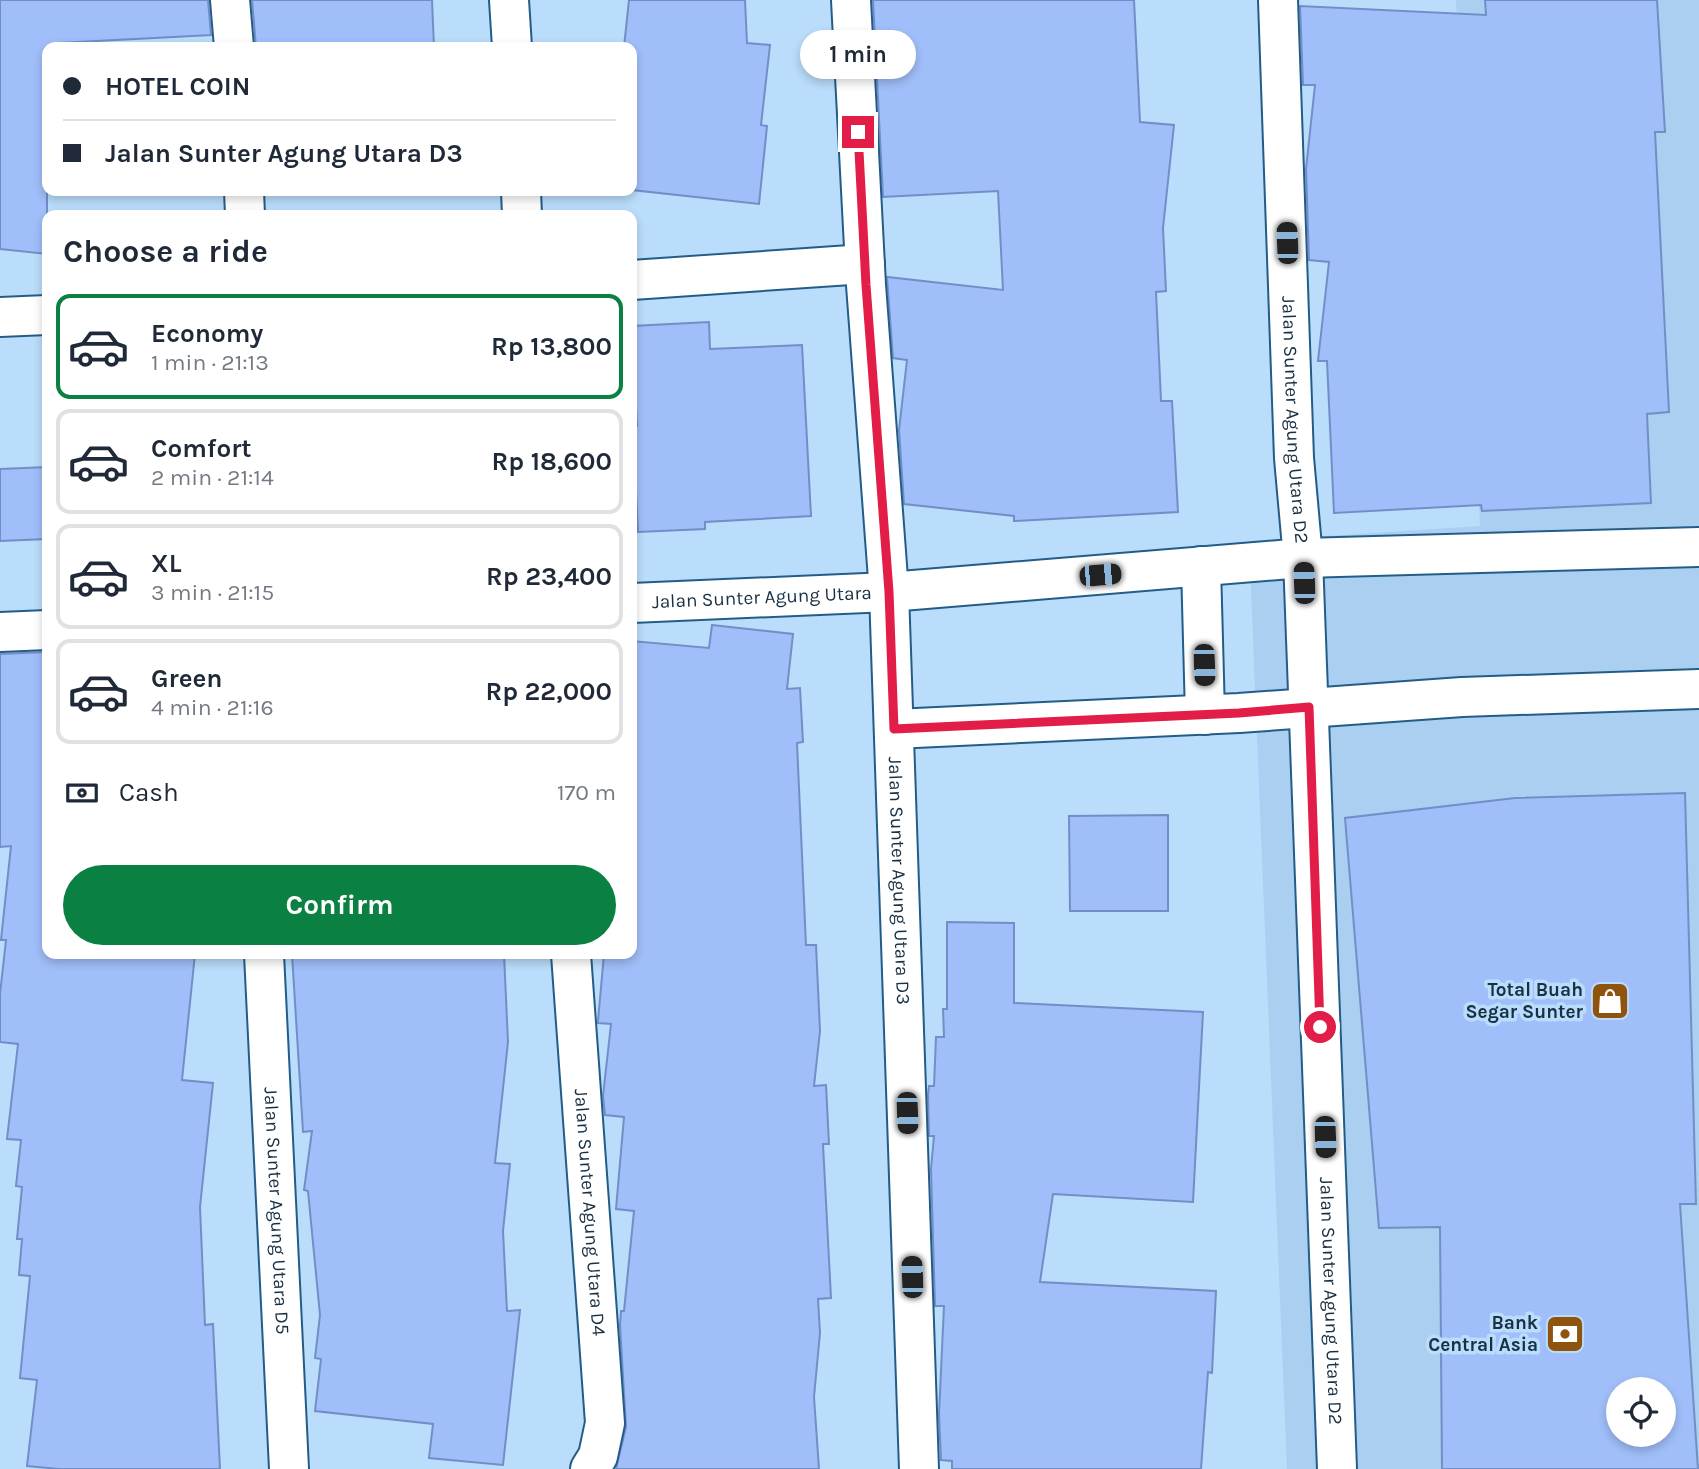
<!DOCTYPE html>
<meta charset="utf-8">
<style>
:root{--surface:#fff;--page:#f2f2f3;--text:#1f2937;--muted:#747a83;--line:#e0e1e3;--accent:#0b8043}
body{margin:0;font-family:Karla,sans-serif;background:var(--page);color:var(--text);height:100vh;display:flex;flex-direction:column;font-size:26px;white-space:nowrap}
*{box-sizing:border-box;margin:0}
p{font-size:23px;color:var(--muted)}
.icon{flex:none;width:38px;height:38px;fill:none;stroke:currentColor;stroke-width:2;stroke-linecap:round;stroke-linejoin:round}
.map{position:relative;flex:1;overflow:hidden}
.sheet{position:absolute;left:42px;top:210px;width:595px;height:749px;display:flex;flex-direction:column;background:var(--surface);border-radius:14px;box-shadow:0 4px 10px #0003}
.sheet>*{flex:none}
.banner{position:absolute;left:42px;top:42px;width:595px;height:154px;border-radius:14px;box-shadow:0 4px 10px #0003;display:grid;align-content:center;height:154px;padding:0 21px;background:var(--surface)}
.buttons{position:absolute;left:1606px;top:1377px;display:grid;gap:14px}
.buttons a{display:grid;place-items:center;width:70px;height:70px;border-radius:50%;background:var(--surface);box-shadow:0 4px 10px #0003;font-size:35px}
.end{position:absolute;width:32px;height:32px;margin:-16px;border:9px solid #e11d48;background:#fff;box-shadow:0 0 0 4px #fff}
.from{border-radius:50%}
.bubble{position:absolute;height:49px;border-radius:24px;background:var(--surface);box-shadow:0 4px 10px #0003;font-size:23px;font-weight:700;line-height:49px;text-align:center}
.car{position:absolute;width:21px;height:42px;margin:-21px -10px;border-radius:9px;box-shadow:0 0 5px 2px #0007;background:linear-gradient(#222 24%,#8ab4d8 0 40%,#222 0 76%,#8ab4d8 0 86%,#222 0)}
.banner b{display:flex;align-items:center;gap:24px;height:66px;font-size:26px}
.banner b+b{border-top:2px solid var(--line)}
.banner i{width:18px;height:18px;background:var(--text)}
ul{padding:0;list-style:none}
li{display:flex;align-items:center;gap:21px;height:105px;margin:0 14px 10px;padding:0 7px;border:4px solid var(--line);border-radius:14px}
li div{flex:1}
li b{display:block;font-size:26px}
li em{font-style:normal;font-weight:700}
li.selected{border-color:var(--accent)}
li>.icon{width:63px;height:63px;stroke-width:1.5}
h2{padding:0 21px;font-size:32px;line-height:84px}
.pay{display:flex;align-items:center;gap:18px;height:77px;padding:0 21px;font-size:26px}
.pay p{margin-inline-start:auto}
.primary-button{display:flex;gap:14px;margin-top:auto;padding:14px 21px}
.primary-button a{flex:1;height:80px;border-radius:42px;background:var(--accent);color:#fff;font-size:28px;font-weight:700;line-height:80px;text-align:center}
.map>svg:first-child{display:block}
.built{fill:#aacff0;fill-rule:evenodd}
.building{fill:#a0bef9;stroke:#728ec7;stroke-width:2;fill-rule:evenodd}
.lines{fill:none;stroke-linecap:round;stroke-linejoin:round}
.minor-casing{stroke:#235d87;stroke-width:42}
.minor{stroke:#fff;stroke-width:38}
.route{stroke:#e11d48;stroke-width:9}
.labels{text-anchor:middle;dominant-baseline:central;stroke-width:7;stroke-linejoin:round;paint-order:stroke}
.street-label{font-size:19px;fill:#183043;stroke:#baddfb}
.poi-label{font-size:19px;font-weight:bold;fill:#183043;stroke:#baddfb;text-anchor:end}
</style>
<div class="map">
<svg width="1699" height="1469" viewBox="0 0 1699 1469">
<rect width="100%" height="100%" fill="#baddfb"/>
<!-- built -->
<path class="built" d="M 1456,0 L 1699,0 L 1699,1469 L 1287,1469 L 1249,541 L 1480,526 ZM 1619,1390 L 1664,1390 L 1664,1435 L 1619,1435 Z"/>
<!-- building -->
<g class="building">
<path d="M 0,0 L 208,0 L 211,35 L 59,43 L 59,47 L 47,47 L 47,254 L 0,249 Z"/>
<path d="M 252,0 L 432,0 L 434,47 L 256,47 Z"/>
<path d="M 629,0 L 745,0 L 747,43 L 770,45 L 761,125 L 767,126 L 759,204 L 632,190 L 632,47 L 624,47 Z"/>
<path d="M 873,0 L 1134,0 L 1140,122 L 1174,125 L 1163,228 L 1166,291 L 1156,292 L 1161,401 L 1172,401 L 1178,512 L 1014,521 L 1014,516 L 904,504 L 899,430 L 907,360 L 893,358 L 887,277 L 1003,290 L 998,191 L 883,197 Z"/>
<path d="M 1485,0 L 1657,0 L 1665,132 L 1655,132 L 1669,412 L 1647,414 L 1651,503 L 1482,511 L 1481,505 L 1334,513 L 1327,361 L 1318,361 L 1329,262 L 1309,260 L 1306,169 L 1315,85 L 1303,85 L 1300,6 L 1486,15 Z"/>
<path d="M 709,322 L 710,349 L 802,345 L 811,516 L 705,522 L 705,529 L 638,532 L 633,426 L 637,426 L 632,326 Z"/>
<path d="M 47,467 L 47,539 L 0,541 L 0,469 Z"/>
<path d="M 712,625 L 793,634 L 787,689 L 800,688 L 803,742 L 797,743 L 806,945 L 816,945 L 820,1031 L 814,1086 L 826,1085 L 829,1144 L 823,1144 L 831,1298 L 818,1299 L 820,1333 L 814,1397 L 819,1469 L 616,1469 L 626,1427 L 620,1325 L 621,1311 L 624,1311 L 634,1211 L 616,1209 L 624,1117 L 605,1115 L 603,1096 L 611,1024 L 598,1023 L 598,1021 L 604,954 L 632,954 L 632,641 L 709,648 Z"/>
<path d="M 47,652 L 47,954 L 195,954 L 182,1080 L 213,1083 L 200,1207 L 205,1325 L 213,1324 L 220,1469 L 59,1469 L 27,1466 L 37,1380 L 20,1378 L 30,1276 L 19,1275 L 22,1239 L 17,1239 L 22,1187 L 16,1186 L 21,1140 L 7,1139 L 18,1044 L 0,1042 L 0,994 L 6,940 L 1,940 L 11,846 L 0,847 L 0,654 Z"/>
<path d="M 1685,793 L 1696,1204 L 1680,1204 L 1698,1469 L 1442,1469 L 1440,1227 L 1379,1228 L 1345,818 L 1515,798 ZM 1619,1390 L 1664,1390 L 1664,1435 L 1619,1435 Z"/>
<path d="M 1168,815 L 1168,911 L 1070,911 L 1069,816 Z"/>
<path d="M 947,922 L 1014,923 L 1014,1003 L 1203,1012 L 1193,1202 L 1053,1194 L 1040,1282 L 1216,1291 L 1212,1373 L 1208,1372 L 1201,1469 L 952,1469 L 952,1461 L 941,1460 L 939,1414 L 944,1306 L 935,1306 L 931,1169 L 934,1136 L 929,1136 L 928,1095 L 929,1086 L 934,1086 L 936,1037 L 944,1037 L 943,1009 L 947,1009 Z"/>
<path d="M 292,954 L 504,954 L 508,1042 L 495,1163 L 510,1164 L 503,1231 L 507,1311 L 520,1310 L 503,1465 L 429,1458 L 433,1424 L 315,1411 L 321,1359 L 315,1358 L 320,1315 L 308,1191 L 304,1190 L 312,1131 L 303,1132 Z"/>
</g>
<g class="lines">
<!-- minor casing -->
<g class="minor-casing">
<g id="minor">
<path d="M 230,0 L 234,47"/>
<path d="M 509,0 L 512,47"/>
<path id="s1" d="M 851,0 L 866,285 L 889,592 L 919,1469"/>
<path id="s2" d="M 1278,0 L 1294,458 L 1303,558 L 1337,1469"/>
<path d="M 244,191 L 245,215"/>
<path d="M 521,191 L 522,215"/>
<path d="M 632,280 L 865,264"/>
<path d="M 0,317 L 47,315"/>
<path d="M 1201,566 L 1205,715"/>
<path id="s3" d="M 632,603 L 889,592 L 1303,558 L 1699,547"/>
<path d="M 0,632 L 47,630"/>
<path d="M 894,729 L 1239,713 L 1462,697 L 1699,689"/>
<path id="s4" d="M 264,954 L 289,1469"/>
<path id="s5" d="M 571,954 L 605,1423 L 598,1456 L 590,1469"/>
</g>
</g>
<!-- minor -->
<use href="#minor" class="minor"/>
</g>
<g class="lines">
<!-- route -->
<path class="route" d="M 858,132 L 866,285 L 889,592 L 894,729 L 1239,713 L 1309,707 L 1320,1027"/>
</g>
<!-- icons -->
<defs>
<g id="shop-square" transform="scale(2.0125)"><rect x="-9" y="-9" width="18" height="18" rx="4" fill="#8e540e" stroke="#baddfb"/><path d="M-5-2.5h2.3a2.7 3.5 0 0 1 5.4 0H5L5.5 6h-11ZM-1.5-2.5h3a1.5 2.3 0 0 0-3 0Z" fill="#fff"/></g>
<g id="bank-square" transform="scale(2.0125)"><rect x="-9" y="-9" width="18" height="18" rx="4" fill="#8e540e" stroke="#baddfb"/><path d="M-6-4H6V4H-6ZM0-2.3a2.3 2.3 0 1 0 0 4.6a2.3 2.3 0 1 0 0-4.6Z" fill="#fff"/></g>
</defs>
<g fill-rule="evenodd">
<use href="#shop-square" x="1610" y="1001"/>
<use href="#bank-square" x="1565" y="1334"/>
</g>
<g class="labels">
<!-- street labels -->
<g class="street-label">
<text stroke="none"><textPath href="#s2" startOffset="420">Jalan Sunter Agung Utara D2</textPath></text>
<text stroke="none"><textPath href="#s3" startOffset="130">Jalan Sunter Agung Utara</textPath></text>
<text stroke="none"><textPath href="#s1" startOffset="882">Jalan Sunter Agung Utara D3</textPath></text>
<text stroke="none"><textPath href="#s4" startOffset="257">Jalan Sunter Agung Utara D5</textPath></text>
<text stroke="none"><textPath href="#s5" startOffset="259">Jalan Sunter Agung Utara D4</textPath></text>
<text stroke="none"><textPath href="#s2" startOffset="1302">Jalan Sunter Agung Utara D2</textPath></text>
</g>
<!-- poi labels -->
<g class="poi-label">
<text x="1583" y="990">Total Buah<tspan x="1583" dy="22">Segar Sunter</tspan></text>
<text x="1538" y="1323">Bank<tspan x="1538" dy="22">Central Asia</tspan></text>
</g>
</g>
</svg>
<div class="buttons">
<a><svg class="icon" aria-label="locate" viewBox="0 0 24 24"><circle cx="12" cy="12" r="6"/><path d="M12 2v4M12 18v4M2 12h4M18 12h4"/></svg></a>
</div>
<i class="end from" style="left:1320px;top:1027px"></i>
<i class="end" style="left:858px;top:132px"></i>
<div class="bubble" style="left:800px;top:30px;width:116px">1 min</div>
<i class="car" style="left:1287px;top:243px;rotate:358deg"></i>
<i class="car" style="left:1100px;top:575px;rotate:85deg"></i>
<i class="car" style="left:1304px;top:583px;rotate:358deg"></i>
<i class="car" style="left:1204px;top:665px;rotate:178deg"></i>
<i class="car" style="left:907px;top:1113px;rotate:178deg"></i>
<i class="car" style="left:1325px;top:1137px;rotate:178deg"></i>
<i class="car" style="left:912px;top:1277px;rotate:358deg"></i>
<div class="banner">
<b><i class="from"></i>HOTEL COIN</b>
<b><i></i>Jalan Sunter Agung Utara D3</b>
</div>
<section class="sheet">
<h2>Choose a ride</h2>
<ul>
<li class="selected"><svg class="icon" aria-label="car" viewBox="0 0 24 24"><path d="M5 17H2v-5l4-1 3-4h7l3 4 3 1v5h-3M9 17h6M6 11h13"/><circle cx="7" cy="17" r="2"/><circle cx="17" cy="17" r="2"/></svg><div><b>Economy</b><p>1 min · 21:13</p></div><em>Rp 13,800</em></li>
<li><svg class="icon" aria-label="car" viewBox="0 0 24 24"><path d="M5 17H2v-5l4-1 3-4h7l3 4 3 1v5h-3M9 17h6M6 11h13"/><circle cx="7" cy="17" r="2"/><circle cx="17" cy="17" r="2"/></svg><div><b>Comfort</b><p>2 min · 21:14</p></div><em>Rp 18,600</em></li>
<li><svg class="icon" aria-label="car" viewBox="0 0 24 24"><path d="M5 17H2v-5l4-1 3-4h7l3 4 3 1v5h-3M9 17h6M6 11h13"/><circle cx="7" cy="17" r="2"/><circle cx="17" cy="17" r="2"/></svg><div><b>XL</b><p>3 min · 21:15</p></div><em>Rp 23,400</em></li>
<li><svg class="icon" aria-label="car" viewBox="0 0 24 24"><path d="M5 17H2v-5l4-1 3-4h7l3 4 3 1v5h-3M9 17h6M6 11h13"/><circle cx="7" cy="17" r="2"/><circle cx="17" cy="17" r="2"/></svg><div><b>Green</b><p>4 min · 21:16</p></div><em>Rp 22,000</em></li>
</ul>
<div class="pay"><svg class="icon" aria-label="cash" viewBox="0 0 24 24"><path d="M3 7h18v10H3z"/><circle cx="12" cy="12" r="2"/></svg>Cash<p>170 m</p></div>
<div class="primary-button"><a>Confirm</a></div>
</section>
</div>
